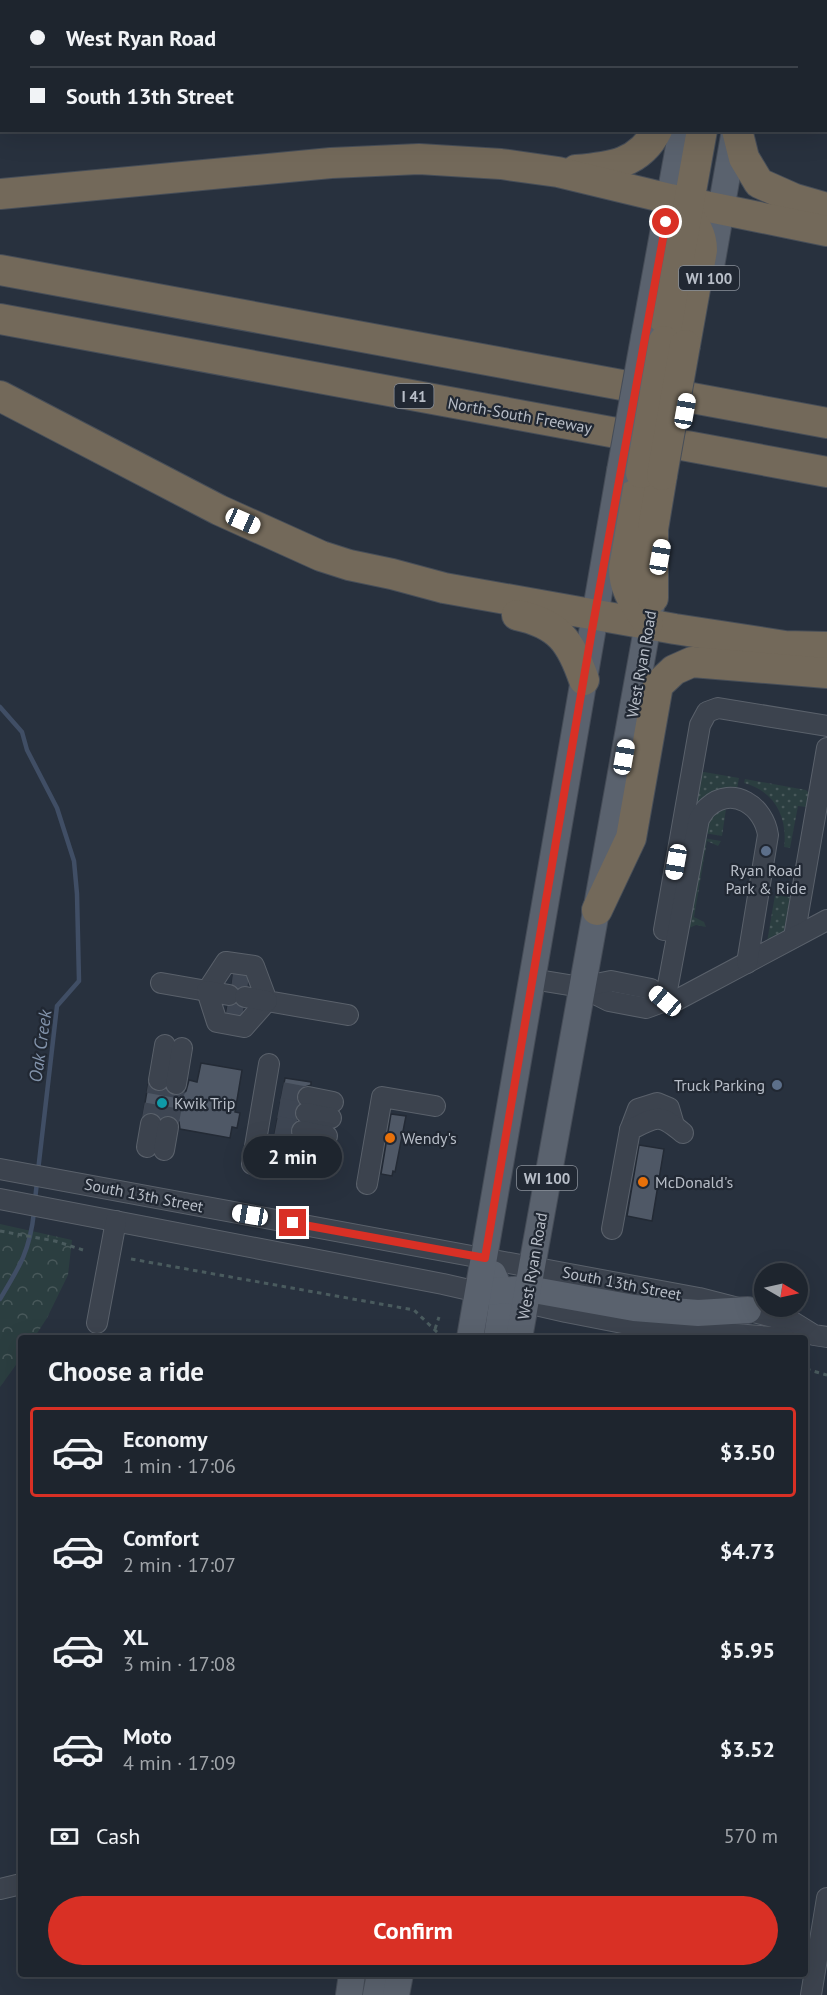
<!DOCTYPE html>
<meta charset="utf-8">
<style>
:root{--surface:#1e252e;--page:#2b313a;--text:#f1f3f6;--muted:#a1a5aa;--line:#3c424a;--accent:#d93025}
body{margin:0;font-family:"PT Sans",sans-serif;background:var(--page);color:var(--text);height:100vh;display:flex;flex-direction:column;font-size:22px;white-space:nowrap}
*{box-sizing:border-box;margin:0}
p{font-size:20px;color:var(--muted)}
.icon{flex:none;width:33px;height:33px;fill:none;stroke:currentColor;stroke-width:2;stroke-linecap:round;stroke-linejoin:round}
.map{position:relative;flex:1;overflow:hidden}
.drawer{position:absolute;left:18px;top:1335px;width:790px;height:642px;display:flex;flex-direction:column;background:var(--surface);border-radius:6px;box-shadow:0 6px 24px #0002,0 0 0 2px var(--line)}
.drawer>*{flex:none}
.guide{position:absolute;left:0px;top:0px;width:828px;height:132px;box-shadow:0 6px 24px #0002,0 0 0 2px var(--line);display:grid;align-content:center;height:132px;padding:0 30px;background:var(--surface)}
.needle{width:39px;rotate:99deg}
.buttons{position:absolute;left:754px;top:1263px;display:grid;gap:12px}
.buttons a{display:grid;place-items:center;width:54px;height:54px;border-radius:50%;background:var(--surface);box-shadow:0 6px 24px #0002,0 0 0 2px var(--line);font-size:30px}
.end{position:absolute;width:27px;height:27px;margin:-14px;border:8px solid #d93025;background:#fff;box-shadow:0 0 0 3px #fff}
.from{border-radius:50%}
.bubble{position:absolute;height:42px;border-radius:21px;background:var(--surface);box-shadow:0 6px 24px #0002,0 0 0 2px var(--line);font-size:20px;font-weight:700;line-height:42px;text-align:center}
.car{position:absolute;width:18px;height:36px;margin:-18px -9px;border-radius:8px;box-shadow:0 0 4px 2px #0007;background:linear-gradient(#fff 24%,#345 0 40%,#fff 0 76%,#345 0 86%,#fff 0)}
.guide b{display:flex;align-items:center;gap:21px;height:57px;font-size:22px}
.guide b+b{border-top:2px solid var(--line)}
.guide i{width:15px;height:15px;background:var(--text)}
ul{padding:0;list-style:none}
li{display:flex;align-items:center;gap:18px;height:90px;margin:0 12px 9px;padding:0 18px;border:3px solid transparent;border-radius:6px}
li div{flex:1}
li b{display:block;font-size:22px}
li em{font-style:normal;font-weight:700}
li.on{border-color:var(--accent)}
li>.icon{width:54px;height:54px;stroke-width:1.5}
h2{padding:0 30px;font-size:27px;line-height:72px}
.pay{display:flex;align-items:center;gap:15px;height:66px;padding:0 30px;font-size:22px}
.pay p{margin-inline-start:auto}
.button{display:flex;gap:12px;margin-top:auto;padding:12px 30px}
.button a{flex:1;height:69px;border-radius:36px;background:var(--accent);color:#fff;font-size:24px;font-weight:700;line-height:69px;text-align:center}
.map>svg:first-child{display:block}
.grass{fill:url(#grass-dots)}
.park{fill:url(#park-crowns)}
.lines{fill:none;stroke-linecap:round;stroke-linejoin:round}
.stream{stroke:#404e65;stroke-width:4.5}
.building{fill:#4f5866;stroke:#232a35;stroke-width:1.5}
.minor-tunnel{stroke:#3e4653;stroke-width:20;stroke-dasharray:20 10;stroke-linecap:butt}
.minor-casing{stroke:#5a616b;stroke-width:22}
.major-casing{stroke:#454c57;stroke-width:28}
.highway-casing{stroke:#474e58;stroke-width:32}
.path{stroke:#4a5b5e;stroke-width:3;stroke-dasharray:4.5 4.5;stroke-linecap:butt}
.minor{stroke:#3c434e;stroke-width:20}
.major{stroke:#5a626e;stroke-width:26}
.highway{stroke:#73695a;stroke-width:30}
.major-bridge-casing{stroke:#454c57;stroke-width:28;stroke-linecap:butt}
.highway-bridge-casing{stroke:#474e58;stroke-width:32;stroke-linecap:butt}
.major-bridge{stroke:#5a626e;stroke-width:26}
.highway-bridge{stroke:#73695a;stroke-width:30}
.route{stroke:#d93025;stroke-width:8}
.service-dot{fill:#5c6f8a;stroke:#212833;stroke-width:2}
.culture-dot{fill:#0f9aa8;stroke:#212833;stroke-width:2}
.food-dot{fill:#e8710a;stroke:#212833;stroke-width:2}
.labels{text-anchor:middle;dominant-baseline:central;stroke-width:4.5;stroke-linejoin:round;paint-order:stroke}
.shield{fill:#212833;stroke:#8b919b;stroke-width:1.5}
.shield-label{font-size:15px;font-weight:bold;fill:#b8bec8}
.street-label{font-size:16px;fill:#b8bec8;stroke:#212833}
.poi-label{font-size:16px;fill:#b8bec8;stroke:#212833;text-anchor:start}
.water-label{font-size:18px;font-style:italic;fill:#8394ac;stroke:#212833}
</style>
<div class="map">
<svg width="827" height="1995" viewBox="0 0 827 1995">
<defs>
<pattern id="grass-dots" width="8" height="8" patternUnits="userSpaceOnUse" patternTransform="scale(1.5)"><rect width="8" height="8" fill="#2b3e40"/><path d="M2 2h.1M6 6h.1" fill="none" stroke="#48585a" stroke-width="1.8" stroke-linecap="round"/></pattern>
<pattern id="park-crowns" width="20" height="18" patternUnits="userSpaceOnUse" patternTransform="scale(1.5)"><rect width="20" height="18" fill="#2b3e40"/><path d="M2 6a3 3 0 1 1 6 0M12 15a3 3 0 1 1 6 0" fill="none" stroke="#48585a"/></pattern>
</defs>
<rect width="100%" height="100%" fill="#28313e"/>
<!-- grass -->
<g class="grass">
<path d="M 704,772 L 739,778 L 737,789 L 719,790 L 699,802 L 696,801 L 701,773 Z"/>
<path d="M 745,779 L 806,790 L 809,793 L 806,807 L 798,806 L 790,848 L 784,847 C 788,817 774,791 744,783 Z"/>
<path d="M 724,807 L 726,809 L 722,836 L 704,833 L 712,815 Z"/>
<path d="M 703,838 L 721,841 L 718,846 L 707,841 L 694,917 L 704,922 L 706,927 L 696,925 L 687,929 Z"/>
<path d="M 775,895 L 790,897 L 784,931 L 767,942 Z"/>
</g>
<!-- park -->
<path class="park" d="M 0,1224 L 72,1240 L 68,1275 L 47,1318 L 34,1338 L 21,1338 L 21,1358 L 0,1387 Z"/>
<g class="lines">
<!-- stream -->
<g class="stream">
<path d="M 0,707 L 22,732 L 27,750 L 57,808 L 74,861 L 77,894 L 79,981 L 57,1006 L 38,1171"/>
<path d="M 35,1200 L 37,1182"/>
<path d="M 0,1299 C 20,1266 30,1250 34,1212"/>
</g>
</g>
<!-- building -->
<g class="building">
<path d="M 233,975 L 245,977 L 247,985 L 238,988 L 232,983 Z"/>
<path d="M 236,1004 L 243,1009 L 240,1014 L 226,1012 L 227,1007 Z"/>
<path d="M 201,1063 L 242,1070 L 235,1112 L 240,1113 L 237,1128 L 232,1127 L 230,1138 L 180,1129 L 179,1122 L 171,1115 L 161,1118 L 152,1112 L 143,1115 L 148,1085 L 156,1092 L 166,1090 L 173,1096 L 181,1095 L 186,1091 L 189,1080 L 197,1082 Z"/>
<path d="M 285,1078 L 311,1082 L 311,1085 L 299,1089 L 296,1095 L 299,1104 L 294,1111 L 297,1120 L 290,1128 L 293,1139 L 287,1148 L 288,1154 L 297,1161 L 297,1163 L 270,1159 Z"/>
<path d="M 391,1114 L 406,1116 L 395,1172 L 393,1171 L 392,1176 L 381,1174 Z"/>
<path d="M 639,1145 L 664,1149 L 652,1221 L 627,1216 Z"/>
</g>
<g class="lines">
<!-- minor-tunnel -->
<g class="minor-tunnel">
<path d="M 232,981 L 248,983"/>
<path d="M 227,1008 L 243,1011"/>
<path d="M 282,1092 L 308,1097"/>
<path d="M 279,1108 L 306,1113"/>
<path d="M 151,1124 L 159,1080"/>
<path d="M 276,1126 L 302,1131"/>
<path d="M 168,1127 L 176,1084"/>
<path d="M 273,1143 L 299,1149"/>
</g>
<!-- minor casing -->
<g class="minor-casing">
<g id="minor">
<path d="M 677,932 L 664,930 L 700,725 L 707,712 L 718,708 L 827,726"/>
<path d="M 794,937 L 827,748"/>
<path d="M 532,979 L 581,987 L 609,1001 L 646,1008 L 665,1001 L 675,1001 L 827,920"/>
<path d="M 161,983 L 207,991 L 226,962 L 254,966 L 267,1001 L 348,1015"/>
<path d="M 581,987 L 611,981 L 651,989 L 665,1001 L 699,819 C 702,815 704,810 708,807 C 733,785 764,806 768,835 L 747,963"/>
<path d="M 229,995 L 207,991 L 217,1022 L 244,1027 L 267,1001"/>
<path d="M 245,997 L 267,1001"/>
<path d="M 159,1080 L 165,1045"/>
<path d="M 176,1084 L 182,1048"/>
<path d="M 308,1097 L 333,1102"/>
<path d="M 306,1113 L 331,1118"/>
<path d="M 630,1130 L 638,1109 L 657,1103 L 669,1108 L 674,1125"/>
<path d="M 302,1131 L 327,1136"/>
<path d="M 147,1147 L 151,1124"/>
<path d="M 299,1149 L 324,1153"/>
<path d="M 164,1150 L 168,1127"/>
<path d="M 252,1164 L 269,1064"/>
<path d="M 0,1169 L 699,1298 L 793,1322 L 814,1335 L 827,1337"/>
<path d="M 367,1184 L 382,1097 L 435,1106"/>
<path d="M 0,1199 L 443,1284 L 566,1312 L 643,1327 L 785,1338"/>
<path d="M 612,1229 L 630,1130 C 657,1116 659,1113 683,1133"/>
<path d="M 97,1323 L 116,1221"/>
<path d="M 0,1889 L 21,1884"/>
<path d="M 811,1995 L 827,1898"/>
</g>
</g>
<!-- major casing -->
<g class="major-casing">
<g id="major">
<path d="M 706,2 L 706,0"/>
<path d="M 757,2 L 757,0"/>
<path d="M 710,272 L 735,130"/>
<path d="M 644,338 L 682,130"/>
<path d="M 493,1274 L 503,1298 L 497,1338"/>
<path d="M 479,1292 L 528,1289 L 634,1308 L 698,1313 L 748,1310"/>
<path d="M 470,1338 L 620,471"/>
<path d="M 519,1338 L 651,607"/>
<path d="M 349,1995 L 352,1974"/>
<path d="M 376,1995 L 380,1974"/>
<path d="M 396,1995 L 400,1974"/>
</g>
</g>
<!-- highway casing -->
<g class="highway-casing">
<g id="highway">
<path d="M 686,2 L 686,0"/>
<path d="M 722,2 L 722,0"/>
<path d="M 737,130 L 744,158 L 759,183 L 795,199 L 827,208"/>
<path d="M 576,170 C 610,167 640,164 657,130"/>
<path d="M 0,194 L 331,163 L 419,159 L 501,164 L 558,172 L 670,199 L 827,231"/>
<path d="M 685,213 C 695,224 702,235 702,250 L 685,345"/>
<path d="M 0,270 L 827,423"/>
<path d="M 0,319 L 827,472"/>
<path d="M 664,341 L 702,130"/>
<path d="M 0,396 L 219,510 L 321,556 L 349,565 L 392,574 L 444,588 L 675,629 L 785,646 L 827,647"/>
<path d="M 641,473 L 624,568 C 624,592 636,604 648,623"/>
<path d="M 653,598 L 653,529 L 662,475"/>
<path d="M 517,615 C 559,624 571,642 584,680"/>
<path d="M 597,910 L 631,838 L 658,685 L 674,670 L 692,662 L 827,673"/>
</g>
</g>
<!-- path -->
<g class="path">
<path d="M 0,1231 L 55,1241 L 83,1250"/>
<path d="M 131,1259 L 414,1310 L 440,1335"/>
<path d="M 435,1329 L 439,1317"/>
<path d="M 806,1369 L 827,1375"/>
</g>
<!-- minor -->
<use href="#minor" class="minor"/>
<!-- major -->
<use href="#major" class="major"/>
<!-- highway -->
<use href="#highway" class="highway"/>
<!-- major-bridge casing -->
<g class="major-bridge-casing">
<path id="major-bridge" d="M 620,471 L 644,338"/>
</g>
<!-- highway-bridge casing -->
<g class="highway-bridge-casing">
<g id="highway-bridge">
<path d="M 641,473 L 664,341"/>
<path d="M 662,475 L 685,345"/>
</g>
</g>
<!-- major-bridge -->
<use href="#major-bridge" class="major-bridge"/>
<!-- highway-bridge -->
<use href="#highway-bridge" class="highway-bridge"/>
</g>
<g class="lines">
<!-- route -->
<path class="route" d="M 293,1223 L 485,1258 L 592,630 L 666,222"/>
</g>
<!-- markers -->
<g class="service-dot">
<circle cx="766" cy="851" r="6"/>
<circle cx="777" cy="1085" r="6"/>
</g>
<circle class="culture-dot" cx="162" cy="1103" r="6"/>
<g class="food-dot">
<circle cx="390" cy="1138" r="6"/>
<circle cx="643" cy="1182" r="6"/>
</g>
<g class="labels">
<!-- shield labels -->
<g class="shield">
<rect x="679" y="266" width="60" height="24" rx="4.5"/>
<rect x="394.5" y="384" width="39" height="24" rx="4.5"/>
<rect x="517" y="1166" width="60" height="24" rx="4.5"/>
</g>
<g class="shield-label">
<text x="709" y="278">WI 100</text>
<text x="414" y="396">I 41</text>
<text x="547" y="1178">WI 100</text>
</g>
<!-- street labels -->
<g class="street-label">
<text transform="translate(520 415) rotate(10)">North-South Freeway</text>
<text transform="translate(641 664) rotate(-80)">West Ryan Road</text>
<text transform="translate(144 1195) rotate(11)">South 13th Street</text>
<text transform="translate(532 1266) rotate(-80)">West Ryan Road</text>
<text transform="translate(622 1283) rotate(11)">South 13th Street</text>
</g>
<!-- poi labels -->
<g class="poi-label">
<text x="766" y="870" text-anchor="middle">Ryan Road<tspan x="766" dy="18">Park &amp; Ride</tspan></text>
<text x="765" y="1085" text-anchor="end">Truck Parking</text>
<text x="174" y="1103">Kwik Trip</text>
<text x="402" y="1138">Wendy's</text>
<text x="655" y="1182">McDonald's</text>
</g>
<!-- water labels -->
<g class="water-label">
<text transform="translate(40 1046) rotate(-82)">Oak Creek</text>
</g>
</g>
</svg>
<div class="buttons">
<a><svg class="needle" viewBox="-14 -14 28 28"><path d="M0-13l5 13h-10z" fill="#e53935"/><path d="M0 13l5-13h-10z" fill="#a1a5aa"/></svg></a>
</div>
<i class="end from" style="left:666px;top:222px"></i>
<i class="end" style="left:293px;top:1223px"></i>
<div class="bubble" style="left:243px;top:1136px;width:99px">2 min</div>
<i class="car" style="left:685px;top:411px;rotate:10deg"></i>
<i class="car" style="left:243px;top:521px;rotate:114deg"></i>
<i class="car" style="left:660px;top:557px;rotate:10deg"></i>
<i class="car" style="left:624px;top:757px;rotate:10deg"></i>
<i class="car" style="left:676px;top:862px;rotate:190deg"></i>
<i class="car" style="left:665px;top:1001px;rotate:310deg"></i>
<i class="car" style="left:250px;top:1215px;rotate:280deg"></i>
<div class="guide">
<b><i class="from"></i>West Ryan Road</b>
<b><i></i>South 13th Street</b>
</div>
<section class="drawer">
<h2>Choose a ride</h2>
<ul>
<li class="on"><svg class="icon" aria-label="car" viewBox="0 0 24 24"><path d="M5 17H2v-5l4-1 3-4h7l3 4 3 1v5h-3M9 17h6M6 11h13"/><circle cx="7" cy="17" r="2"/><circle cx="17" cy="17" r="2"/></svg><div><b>Economy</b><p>1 min · 17:06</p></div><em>$3.50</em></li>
<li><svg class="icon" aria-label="car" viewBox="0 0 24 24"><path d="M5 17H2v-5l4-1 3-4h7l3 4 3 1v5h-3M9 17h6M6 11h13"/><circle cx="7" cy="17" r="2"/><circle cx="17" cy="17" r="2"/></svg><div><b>Comfort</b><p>2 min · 17:07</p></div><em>$4.73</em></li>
<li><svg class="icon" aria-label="car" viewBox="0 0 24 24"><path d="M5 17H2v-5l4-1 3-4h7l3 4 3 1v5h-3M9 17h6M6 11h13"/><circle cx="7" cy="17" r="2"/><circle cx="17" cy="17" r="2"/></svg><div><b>XL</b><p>3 min · 17:08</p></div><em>$5.95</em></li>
<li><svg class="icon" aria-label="car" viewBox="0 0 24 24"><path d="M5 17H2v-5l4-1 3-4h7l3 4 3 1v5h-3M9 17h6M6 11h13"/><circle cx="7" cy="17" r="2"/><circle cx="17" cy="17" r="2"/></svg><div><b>Moto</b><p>4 min · 17:09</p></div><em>$3.52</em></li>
</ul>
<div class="pay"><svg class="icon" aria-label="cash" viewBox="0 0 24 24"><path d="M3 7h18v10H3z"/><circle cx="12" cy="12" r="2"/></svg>Cash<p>570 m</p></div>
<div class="button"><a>Confirm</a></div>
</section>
</div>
